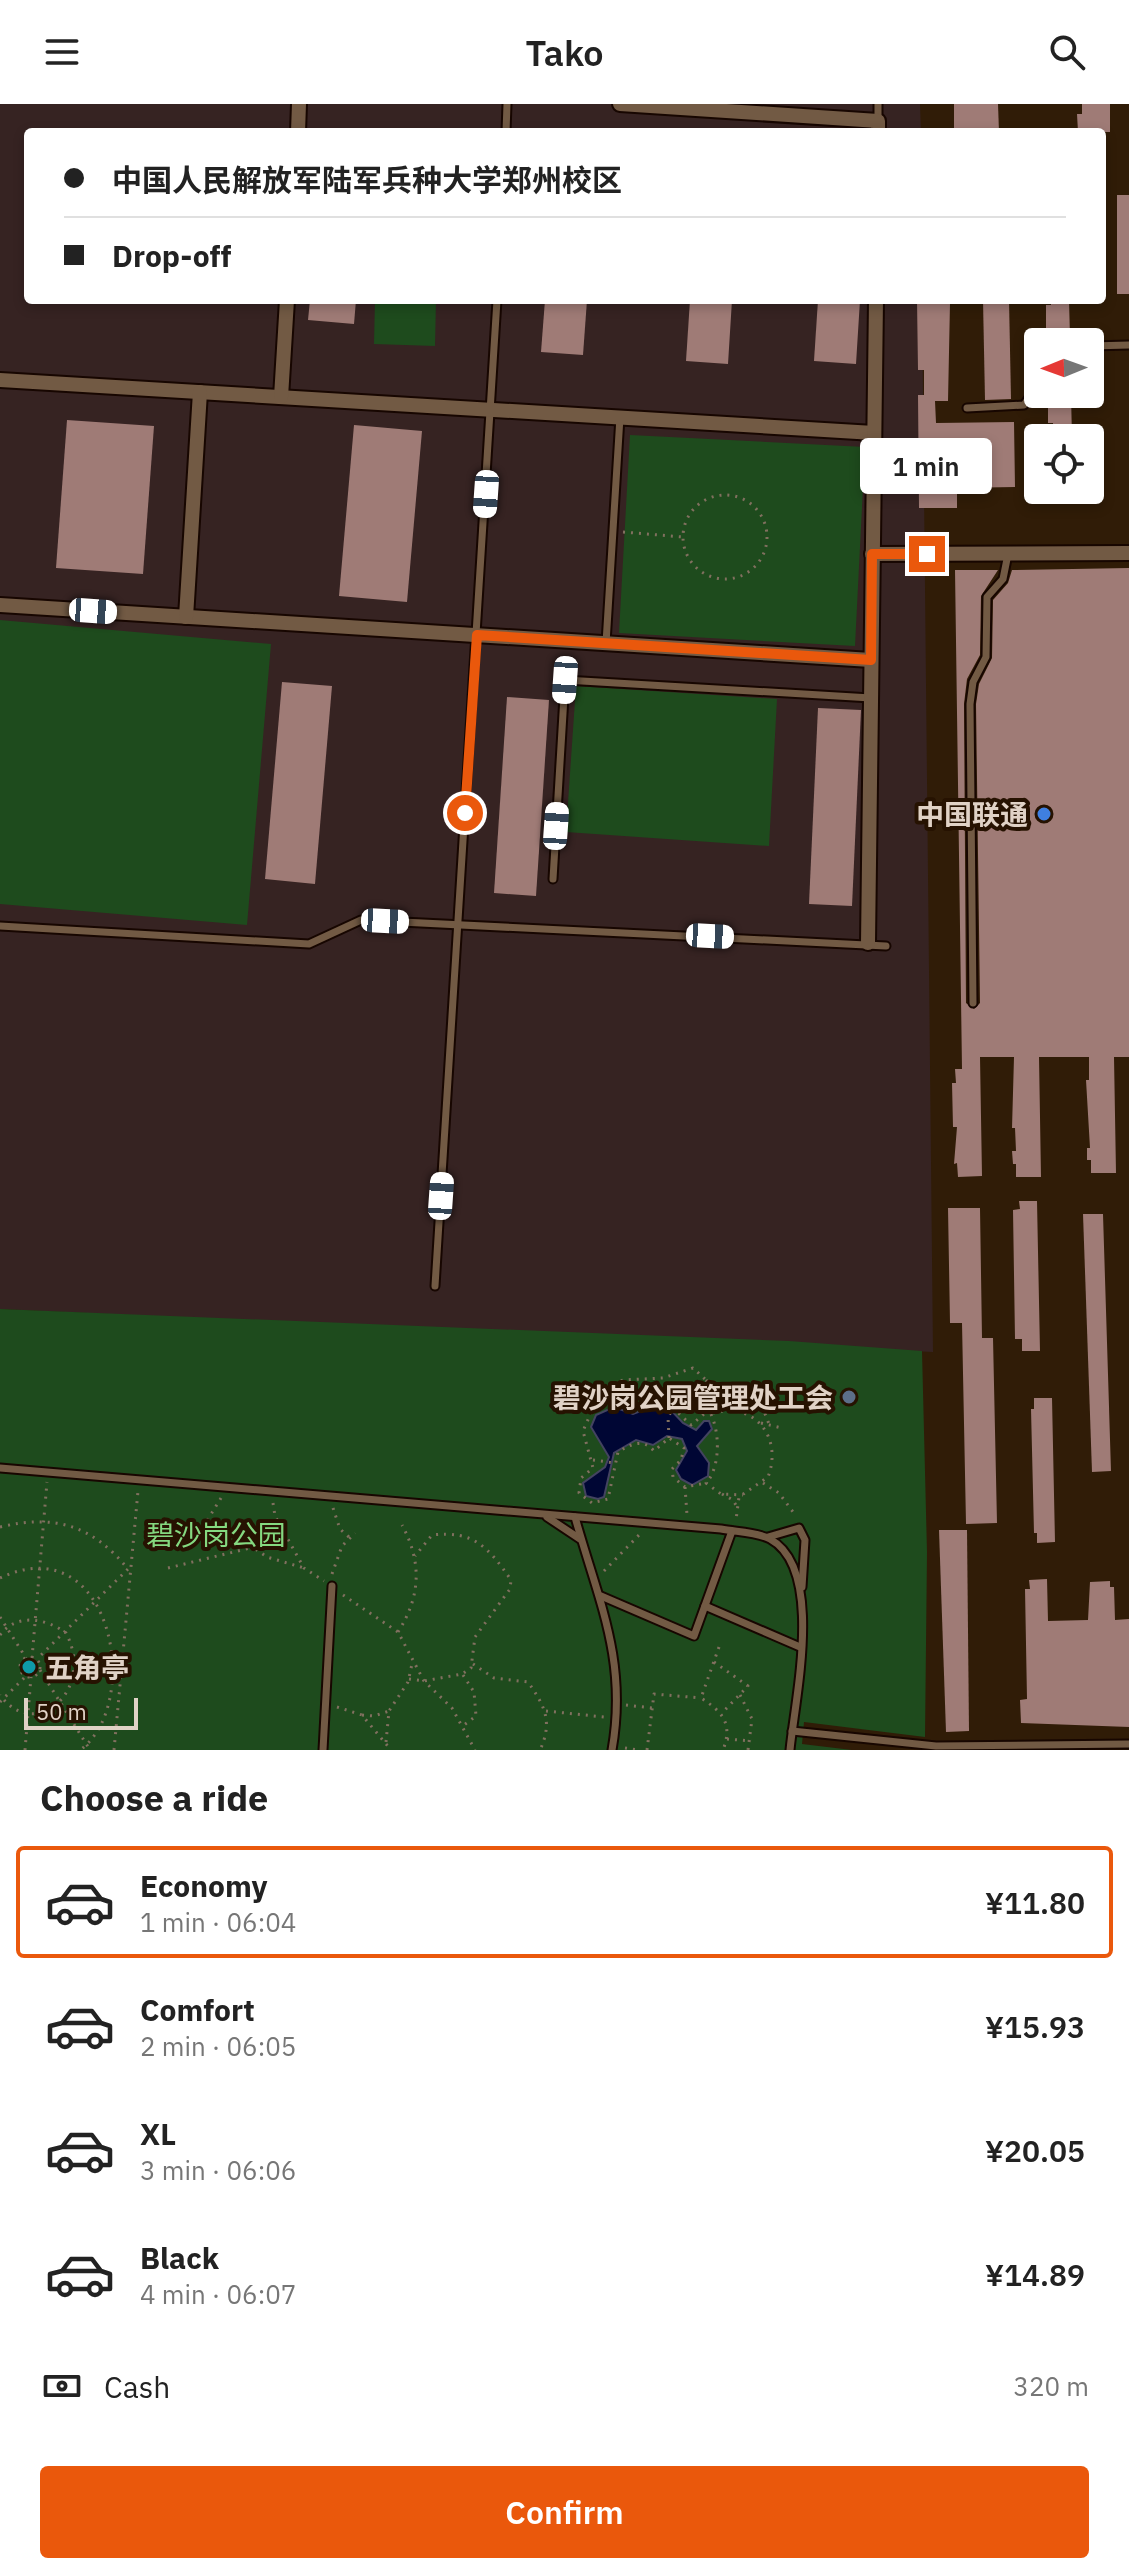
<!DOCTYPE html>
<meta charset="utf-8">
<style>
:root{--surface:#fff;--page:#f6f6f6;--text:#222;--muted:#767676;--line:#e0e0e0;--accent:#ea580c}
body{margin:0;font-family:"IBM Plex Sans","Noto Sans SC",sans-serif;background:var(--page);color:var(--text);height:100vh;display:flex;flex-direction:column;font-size:30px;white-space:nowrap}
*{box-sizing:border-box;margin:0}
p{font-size:26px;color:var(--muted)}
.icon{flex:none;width:44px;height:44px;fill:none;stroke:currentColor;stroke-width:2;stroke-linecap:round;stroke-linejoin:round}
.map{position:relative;height:1646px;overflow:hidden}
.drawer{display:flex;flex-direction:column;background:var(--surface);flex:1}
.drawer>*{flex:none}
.banner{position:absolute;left:24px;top:24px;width:1082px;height:176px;border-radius:8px;box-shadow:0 4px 12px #0003;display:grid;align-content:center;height:176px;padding:0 40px;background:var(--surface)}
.needle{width:52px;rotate:269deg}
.buttons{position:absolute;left:1024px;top:224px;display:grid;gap:16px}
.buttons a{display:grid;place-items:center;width:80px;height:80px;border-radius:8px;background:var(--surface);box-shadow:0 4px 12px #0003;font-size:40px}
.scale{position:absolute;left:24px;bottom:20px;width:114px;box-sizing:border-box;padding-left:8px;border:4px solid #e0d2c6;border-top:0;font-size:22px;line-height:28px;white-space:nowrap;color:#e0d2c6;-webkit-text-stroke:6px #261201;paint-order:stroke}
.end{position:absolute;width:36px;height:36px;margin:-18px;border:10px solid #ea580c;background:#fff;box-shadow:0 0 0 4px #fff}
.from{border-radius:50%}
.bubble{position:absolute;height:56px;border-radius:8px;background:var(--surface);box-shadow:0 4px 12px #0003;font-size:26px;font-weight:600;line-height:56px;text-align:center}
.car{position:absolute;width:24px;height:48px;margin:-24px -12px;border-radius:10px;box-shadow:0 0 6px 2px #0007;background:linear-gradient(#fff 24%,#345 0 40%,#fff 0 76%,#345 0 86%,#fff 0)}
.banner b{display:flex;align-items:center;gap:28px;height:76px;font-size:30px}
.banner b+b{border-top:2px solid var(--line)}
.banner i{width:20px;height:20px;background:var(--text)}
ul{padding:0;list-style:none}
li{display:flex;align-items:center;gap:24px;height:112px;margin:0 16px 12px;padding:0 24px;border:4px solid transparent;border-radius:8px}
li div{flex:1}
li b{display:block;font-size:30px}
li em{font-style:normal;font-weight:600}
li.current{border-color:var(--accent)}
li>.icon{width:72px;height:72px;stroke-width:1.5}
h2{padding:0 40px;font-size:36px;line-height:96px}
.pay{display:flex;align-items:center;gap:20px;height:88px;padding:0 40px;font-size:30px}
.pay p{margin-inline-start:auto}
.button{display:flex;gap:16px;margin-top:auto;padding:16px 40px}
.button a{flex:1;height:92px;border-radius:8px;background:var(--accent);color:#fff;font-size:32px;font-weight:600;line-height:92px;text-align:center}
header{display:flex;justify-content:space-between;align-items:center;height:104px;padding:0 40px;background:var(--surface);font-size:36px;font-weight:600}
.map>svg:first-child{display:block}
.education{fill:#362322}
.green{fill:#1e4b1d}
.water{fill:#000634;stroke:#434360;stroke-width:2}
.building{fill:#9f7b76}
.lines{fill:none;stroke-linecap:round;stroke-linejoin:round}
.lane-casing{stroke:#170600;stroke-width:11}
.street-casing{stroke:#170600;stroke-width:18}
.path{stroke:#81705f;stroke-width:3;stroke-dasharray:2 6;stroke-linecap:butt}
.lane{stroke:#725a44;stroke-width:7}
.street{stroke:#725a44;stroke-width:14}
.route{stroke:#ea580c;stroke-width:10}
.shop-dot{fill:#3f7fe0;stroke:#261201;stroke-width:3}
.service-dot{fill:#5c6f8a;stroke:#261201;stroke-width:3}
.culture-dot{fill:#0f9aa8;stroke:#261201;stroke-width:3}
.labels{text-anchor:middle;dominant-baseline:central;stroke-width:8;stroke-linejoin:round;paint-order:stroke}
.poi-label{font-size:28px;font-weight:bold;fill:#e0d2c6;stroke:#261201;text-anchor:end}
.park-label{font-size:28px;fill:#85d980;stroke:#261201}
</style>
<header><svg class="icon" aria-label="menu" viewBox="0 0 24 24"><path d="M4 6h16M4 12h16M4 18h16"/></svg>Tako<svg class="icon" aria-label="search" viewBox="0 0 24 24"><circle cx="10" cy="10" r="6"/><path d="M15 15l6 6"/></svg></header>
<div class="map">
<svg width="1129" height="1646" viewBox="0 0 1129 1646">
<rect width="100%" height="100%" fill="#301c07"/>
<!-- education -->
<path class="education" d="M 0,0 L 920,0 L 921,28 L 28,28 L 28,196 L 922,196 L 933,1248 L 0,1205 Z"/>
<!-- green -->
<g class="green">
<path d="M 375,196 L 436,196 L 435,242 L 374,240 Z"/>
<path d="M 630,331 L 865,343 L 855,542 L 619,529 Z"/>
<path d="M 0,516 L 271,540 L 247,821 L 0,800 Z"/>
<path d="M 576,582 L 777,595 L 769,742 L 566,728 Z"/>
<path d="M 0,1205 L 789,1237 L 922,1247 L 927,1448 L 925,1633 L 804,1618 L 802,1640 L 852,1646 L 0,1646 Z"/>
</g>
<!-- water -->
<path class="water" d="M 654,1302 L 669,1304 L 683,1319 L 696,1326 L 704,1317 L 709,1317 L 712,1325 L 697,1342 L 709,1359 L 708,1372 L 692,1381 L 681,1375 L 676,1366 L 687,1347 L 682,1335 L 667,1332 L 653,1341 L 636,1336 L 614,1349 L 604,1393 L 598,1395 L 586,1392 L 583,1379 L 605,1363 L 609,1353 L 591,1323 L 596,1311 L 614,1303 L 633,1310 Z"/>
<!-- building -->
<g class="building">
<path d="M 954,0 L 998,0 L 999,28 L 954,28 Z"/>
<path d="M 1082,0 L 1110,0 L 1110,28 L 1078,28 L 1077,10 L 1082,10 Z"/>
<rect x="1117" y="91" width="12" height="99"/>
<path d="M 310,196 L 356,196 L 354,220 L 308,216 Z"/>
<path d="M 545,196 L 587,196 L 583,251 L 541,248 Z"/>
<path d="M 690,196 L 732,196 L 728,260 L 686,257 Z"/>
<path d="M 818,196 L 860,196 L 856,260 L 814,257 Z"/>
<path d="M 917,196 L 950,199 L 948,297 L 935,297 L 936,319 L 1014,318 L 1015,383 L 957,384 L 957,404 L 919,404 L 918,291 L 924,291 L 924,266 L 918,266 Z"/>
<path d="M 983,196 L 1009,196 L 1011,295 L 985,296 Z"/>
<path d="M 1051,196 L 1069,196 L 1070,233 L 1052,233 L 1051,226 L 1046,226 L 1046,201 L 1051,201 Z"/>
<path d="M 1053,290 L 1071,290 L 1072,334 L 1054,334 L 1053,319 L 1048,319 L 1048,296 L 1053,296 Z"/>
<path d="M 67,316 L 154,322 L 143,470 L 56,464 Z"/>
<path d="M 354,321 L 422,327 L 407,498 L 339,492 Z"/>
<path d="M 1129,464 L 1129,953 L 1114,953 L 1116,1069 L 1091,1069 L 1091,1056 L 1087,1056 L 1087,1044 L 1090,1044 L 1086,976 L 1089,976 L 1089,953 L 1039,953 L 1041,1073 L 1016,1073 L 1016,1060 L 1013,1060 L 1012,1047 L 1016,1047 L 1015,1024 L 1012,1024 L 1014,953 L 980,953 L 982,1072 L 958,1073 L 957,1059 L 954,1060 L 957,1023 L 953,1023 L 952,979 L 956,979 L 955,965 L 962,965 L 955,466 L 998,466 L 981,492 L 980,551 L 967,575 L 964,600 L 966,899 L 974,905 L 980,899 L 976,600 L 979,580 L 992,554 L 993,496 L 1008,479 L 1012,466 Z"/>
<path d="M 282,578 L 332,582 L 315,780 L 265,775 Z"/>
<path d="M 507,593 L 549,596 L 536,792 L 494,789 Z"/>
<path d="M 818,604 L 861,606 L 852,802 L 809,800 Z"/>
<path d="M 1019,1097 L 1037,1097 L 1040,1247 L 1022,1247 L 1022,1235 L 1015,1235 L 1013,1106 L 1020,1105 Z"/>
<path d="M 948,1104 L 980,1104 L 982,1234 L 993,1234 L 997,1419 L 966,1420 L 962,1219 L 950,1219 Z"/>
<path d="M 1083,1110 L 1103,1110 L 1111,1367 L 1092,1368 Z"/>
<path d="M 1034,1294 L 1052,1294 L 1055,1438 L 1037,1439 L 1037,1429 L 1034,1429 L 1031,1305 L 1034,1305 Z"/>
<path d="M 939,1426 L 967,1426 L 969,1627 L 946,1628 Z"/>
<path d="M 1047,1475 L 1048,1517 L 1088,1516 L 1090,1478 L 1110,1477 L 1110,1483 L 1114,1483 L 1115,1516 L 1129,1515 L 1129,1623 L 1021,1619 L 1020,1596 L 1027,1595 L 1025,1485 L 1030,1485 L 1029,1476 Z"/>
</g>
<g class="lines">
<!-- lane casing -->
<g class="lane-casing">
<g id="lane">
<path d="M 878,17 L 878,0"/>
<path d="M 506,28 L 507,0"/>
<path d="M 1090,242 L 1129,241"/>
<path d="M 967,304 L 1024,301 L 1033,288 L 1031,243 L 1038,243"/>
<path d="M 606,539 L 620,313"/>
<path d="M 553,775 L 565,576 L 871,594"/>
<path d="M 0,822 L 309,840 L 361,816 L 886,842"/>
<path d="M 973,899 L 970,600 L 973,578 L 986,553 L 987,493 L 1003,475 L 1008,450"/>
<path d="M 435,1182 L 497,196"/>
<path d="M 0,1364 L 721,1425 C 736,1428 757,1428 770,1435 C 825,1465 795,1594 790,1646"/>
<path d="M 547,1413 L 580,1435"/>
<path d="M 575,1413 C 598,1496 628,1556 612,1646"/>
<path d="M 768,1433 L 799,1424 L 805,1436 L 802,1483"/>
<path d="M 601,1492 L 694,1532 L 732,1427"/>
<path d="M 705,1502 L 800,1543"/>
<path d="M 792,1627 L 936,1642 L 1129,1640"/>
<path d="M 323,1646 L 332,1482"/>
</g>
</g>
<!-- street casing -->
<g class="street-casing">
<g id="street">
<path d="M 620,0 L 878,17 L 878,28"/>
<path d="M 298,28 L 299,0"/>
<path d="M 0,276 L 874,329"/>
<path d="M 281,293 L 287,196"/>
<path d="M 872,450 L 1129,449"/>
<path d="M 0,501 L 871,556"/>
<path d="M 186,513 L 200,288"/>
<path d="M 868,839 L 876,196"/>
</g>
</g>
<!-- path -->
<g class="path">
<circle cx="725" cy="433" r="42"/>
<path d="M 623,428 L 683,433"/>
<path d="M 706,1276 L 715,1286 L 749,1282 L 758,1292 L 769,1320"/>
<path d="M 698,1296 L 706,1284 L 706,1276 L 693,1264 L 663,1274 L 623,1276 L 601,1286 L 583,1327 L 593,1364 L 581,1374 L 579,1389 L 592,1399 L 608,1395 L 618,1348 C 631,1340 643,1334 654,1347 L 669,1334 L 684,1344 L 681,1356 L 672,1365 L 673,1373 L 685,1383 L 706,1379"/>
<path d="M 710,1305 L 691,1321 L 670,1301 C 715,1267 730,1354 706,1379 L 721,1390 L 743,1391"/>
<path d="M 713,1309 C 755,1297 783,1334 768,1373 L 739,1393 L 736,1416"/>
<path d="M 761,1319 L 782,1324"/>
<path d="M 669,1334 L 668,1313 L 673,1304"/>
<path d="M 593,1356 L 615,1359"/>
<path d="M 763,1379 L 779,1389 L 796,1412"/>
<path d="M 685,1383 L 687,1411"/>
<path d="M 722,1390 L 733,1396 L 737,1403"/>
<path d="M 221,1394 L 205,1420 L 229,1427 L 267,1453 L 304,1464"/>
<path d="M 273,1399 L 275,1412 L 304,1464 L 324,1477"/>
<path d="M 333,1404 L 340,1425 L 350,1434"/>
<path d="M 0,1423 C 55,1410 92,1421 128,1465 L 37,1555"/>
<path d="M 168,1464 L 250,1444"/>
<path d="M 604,1467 L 640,1430"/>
<path d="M 332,1470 L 342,1442 L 355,1429"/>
<path d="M 0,1474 C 112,1421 144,1600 80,1646"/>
<path d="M 343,1491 L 398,1528 L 424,1577 L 452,1604 L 475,1646"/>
<path d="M 0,1513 L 26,1554"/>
<path d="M 398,1528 C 421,1492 422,1458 402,1421"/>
<path d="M 0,1531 C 16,1509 46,1514 66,1529 C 96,1586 35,1639 0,1591"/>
<path d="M 719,1543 L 701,1594 C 723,1608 733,1620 723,1646"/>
<circle cx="30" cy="1563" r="10"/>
<path d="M 32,1554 L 47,1378"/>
<path d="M 714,1558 L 748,1582 L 722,1609"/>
<path d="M 473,1560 L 494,1574 L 528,1578 C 545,1602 553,1618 540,1646"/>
<path d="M 40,1566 L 90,1646"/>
<path d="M 463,1571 L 474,1588 L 476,1612 L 464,1621"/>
<path d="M 409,1575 L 424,1577 L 462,1570 L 471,1564 L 475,1533 L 510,1485 L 511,1476 C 489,1444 474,1426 432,1431 L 415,1452"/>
<path d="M 740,1591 L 752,1615 L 748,1646"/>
<path d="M 0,1598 L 25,1573"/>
<path d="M 626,1601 L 652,1604"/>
<path d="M 337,1603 L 362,1611 L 391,1646"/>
<path d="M 546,1607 L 604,1613"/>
<path d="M 362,1611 L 374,1612 L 389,1607"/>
<path d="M 727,1635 L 751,1637"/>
<path d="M 386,1638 L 389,1607 L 408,1578 L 412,1560"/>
<path d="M 625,1644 L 638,1646"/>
<path d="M 25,1646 L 31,1573"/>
<path d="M 114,1646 L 138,1387"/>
<path d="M 647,1646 L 654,1590 L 701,1594"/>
</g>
<!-- lane -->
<use href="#lane" class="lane"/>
<!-- street -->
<use href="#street" class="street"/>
</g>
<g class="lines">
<!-- route -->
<path class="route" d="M 465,709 L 477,531 L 871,556 L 872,450 L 927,450"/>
</g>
<!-- markers -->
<circle class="shop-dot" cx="1044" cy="710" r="8"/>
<circle class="service-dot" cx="849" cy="1293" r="8"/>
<circle class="culture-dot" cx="29" cy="1563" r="8"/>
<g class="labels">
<!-- poi labels -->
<g class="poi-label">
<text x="1028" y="710">中国联通</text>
<text x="833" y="1293">碧沙岗公园管理处工会</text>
<text x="45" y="1563" text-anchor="start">五角亭</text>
</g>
<!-- park labels -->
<g class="park-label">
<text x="216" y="1430">碧沙岗公园</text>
</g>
</g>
</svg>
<div class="buttons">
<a><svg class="needle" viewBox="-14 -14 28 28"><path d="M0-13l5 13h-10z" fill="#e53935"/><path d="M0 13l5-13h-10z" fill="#767676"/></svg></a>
<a><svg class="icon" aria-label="locate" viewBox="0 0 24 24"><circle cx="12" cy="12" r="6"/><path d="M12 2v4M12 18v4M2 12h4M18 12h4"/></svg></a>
</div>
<div class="scale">50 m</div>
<i class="end from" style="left:465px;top:709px"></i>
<i class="end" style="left:927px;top:450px"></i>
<div class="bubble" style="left:860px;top:334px;width:132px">1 min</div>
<i class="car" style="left:486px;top:390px;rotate:184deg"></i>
<i class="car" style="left:93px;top:507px;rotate:94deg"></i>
<i class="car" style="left:565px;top:576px;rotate:184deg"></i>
<i class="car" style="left:556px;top:722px;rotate:4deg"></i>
<i class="car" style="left:385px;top:817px;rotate:93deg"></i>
<i class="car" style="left:710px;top:832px;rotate:93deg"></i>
<i class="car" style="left:441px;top:1092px;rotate:4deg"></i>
<div class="banner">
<b><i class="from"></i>中国人民解放军陆军兵种大学郑州校区</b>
<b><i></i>Drop-off</b>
</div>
</div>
<section class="drawer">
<h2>Choose a ride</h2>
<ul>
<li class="current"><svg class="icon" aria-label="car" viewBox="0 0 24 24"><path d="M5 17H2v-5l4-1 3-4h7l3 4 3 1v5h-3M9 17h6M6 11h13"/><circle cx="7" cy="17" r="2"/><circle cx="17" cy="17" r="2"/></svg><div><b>Economy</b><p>1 min · 06:04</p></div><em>¥11.80</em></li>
<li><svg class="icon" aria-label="car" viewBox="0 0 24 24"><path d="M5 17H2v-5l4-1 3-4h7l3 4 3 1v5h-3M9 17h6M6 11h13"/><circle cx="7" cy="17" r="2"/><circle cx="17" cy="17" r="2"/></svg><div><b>Comfort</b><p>2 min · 06:05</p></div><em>¥15.93</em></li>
<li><svg class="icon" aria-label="car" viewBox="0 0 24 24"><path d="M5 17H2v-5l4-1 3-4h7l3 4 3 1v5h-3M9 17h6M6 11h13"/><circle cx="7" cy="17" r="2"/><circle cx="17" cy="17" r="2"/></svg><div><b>XL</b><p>3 min · 06:06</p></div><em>¥20.05</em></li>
<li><svg class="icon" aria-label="car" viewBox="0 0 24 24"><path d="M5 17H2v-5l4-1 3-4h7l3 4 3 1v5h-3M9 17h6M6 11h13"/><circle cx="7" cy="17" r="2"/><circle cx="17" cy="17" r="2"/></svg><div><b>Black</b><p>4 min · 06:07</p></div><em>¥14.89</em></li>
</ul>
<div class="pay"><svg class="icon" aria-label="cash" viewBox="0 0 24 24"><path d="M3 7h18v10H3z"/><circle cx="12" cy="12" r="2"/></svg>Cash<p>320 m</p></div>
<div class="button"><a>Confirm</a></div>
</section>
